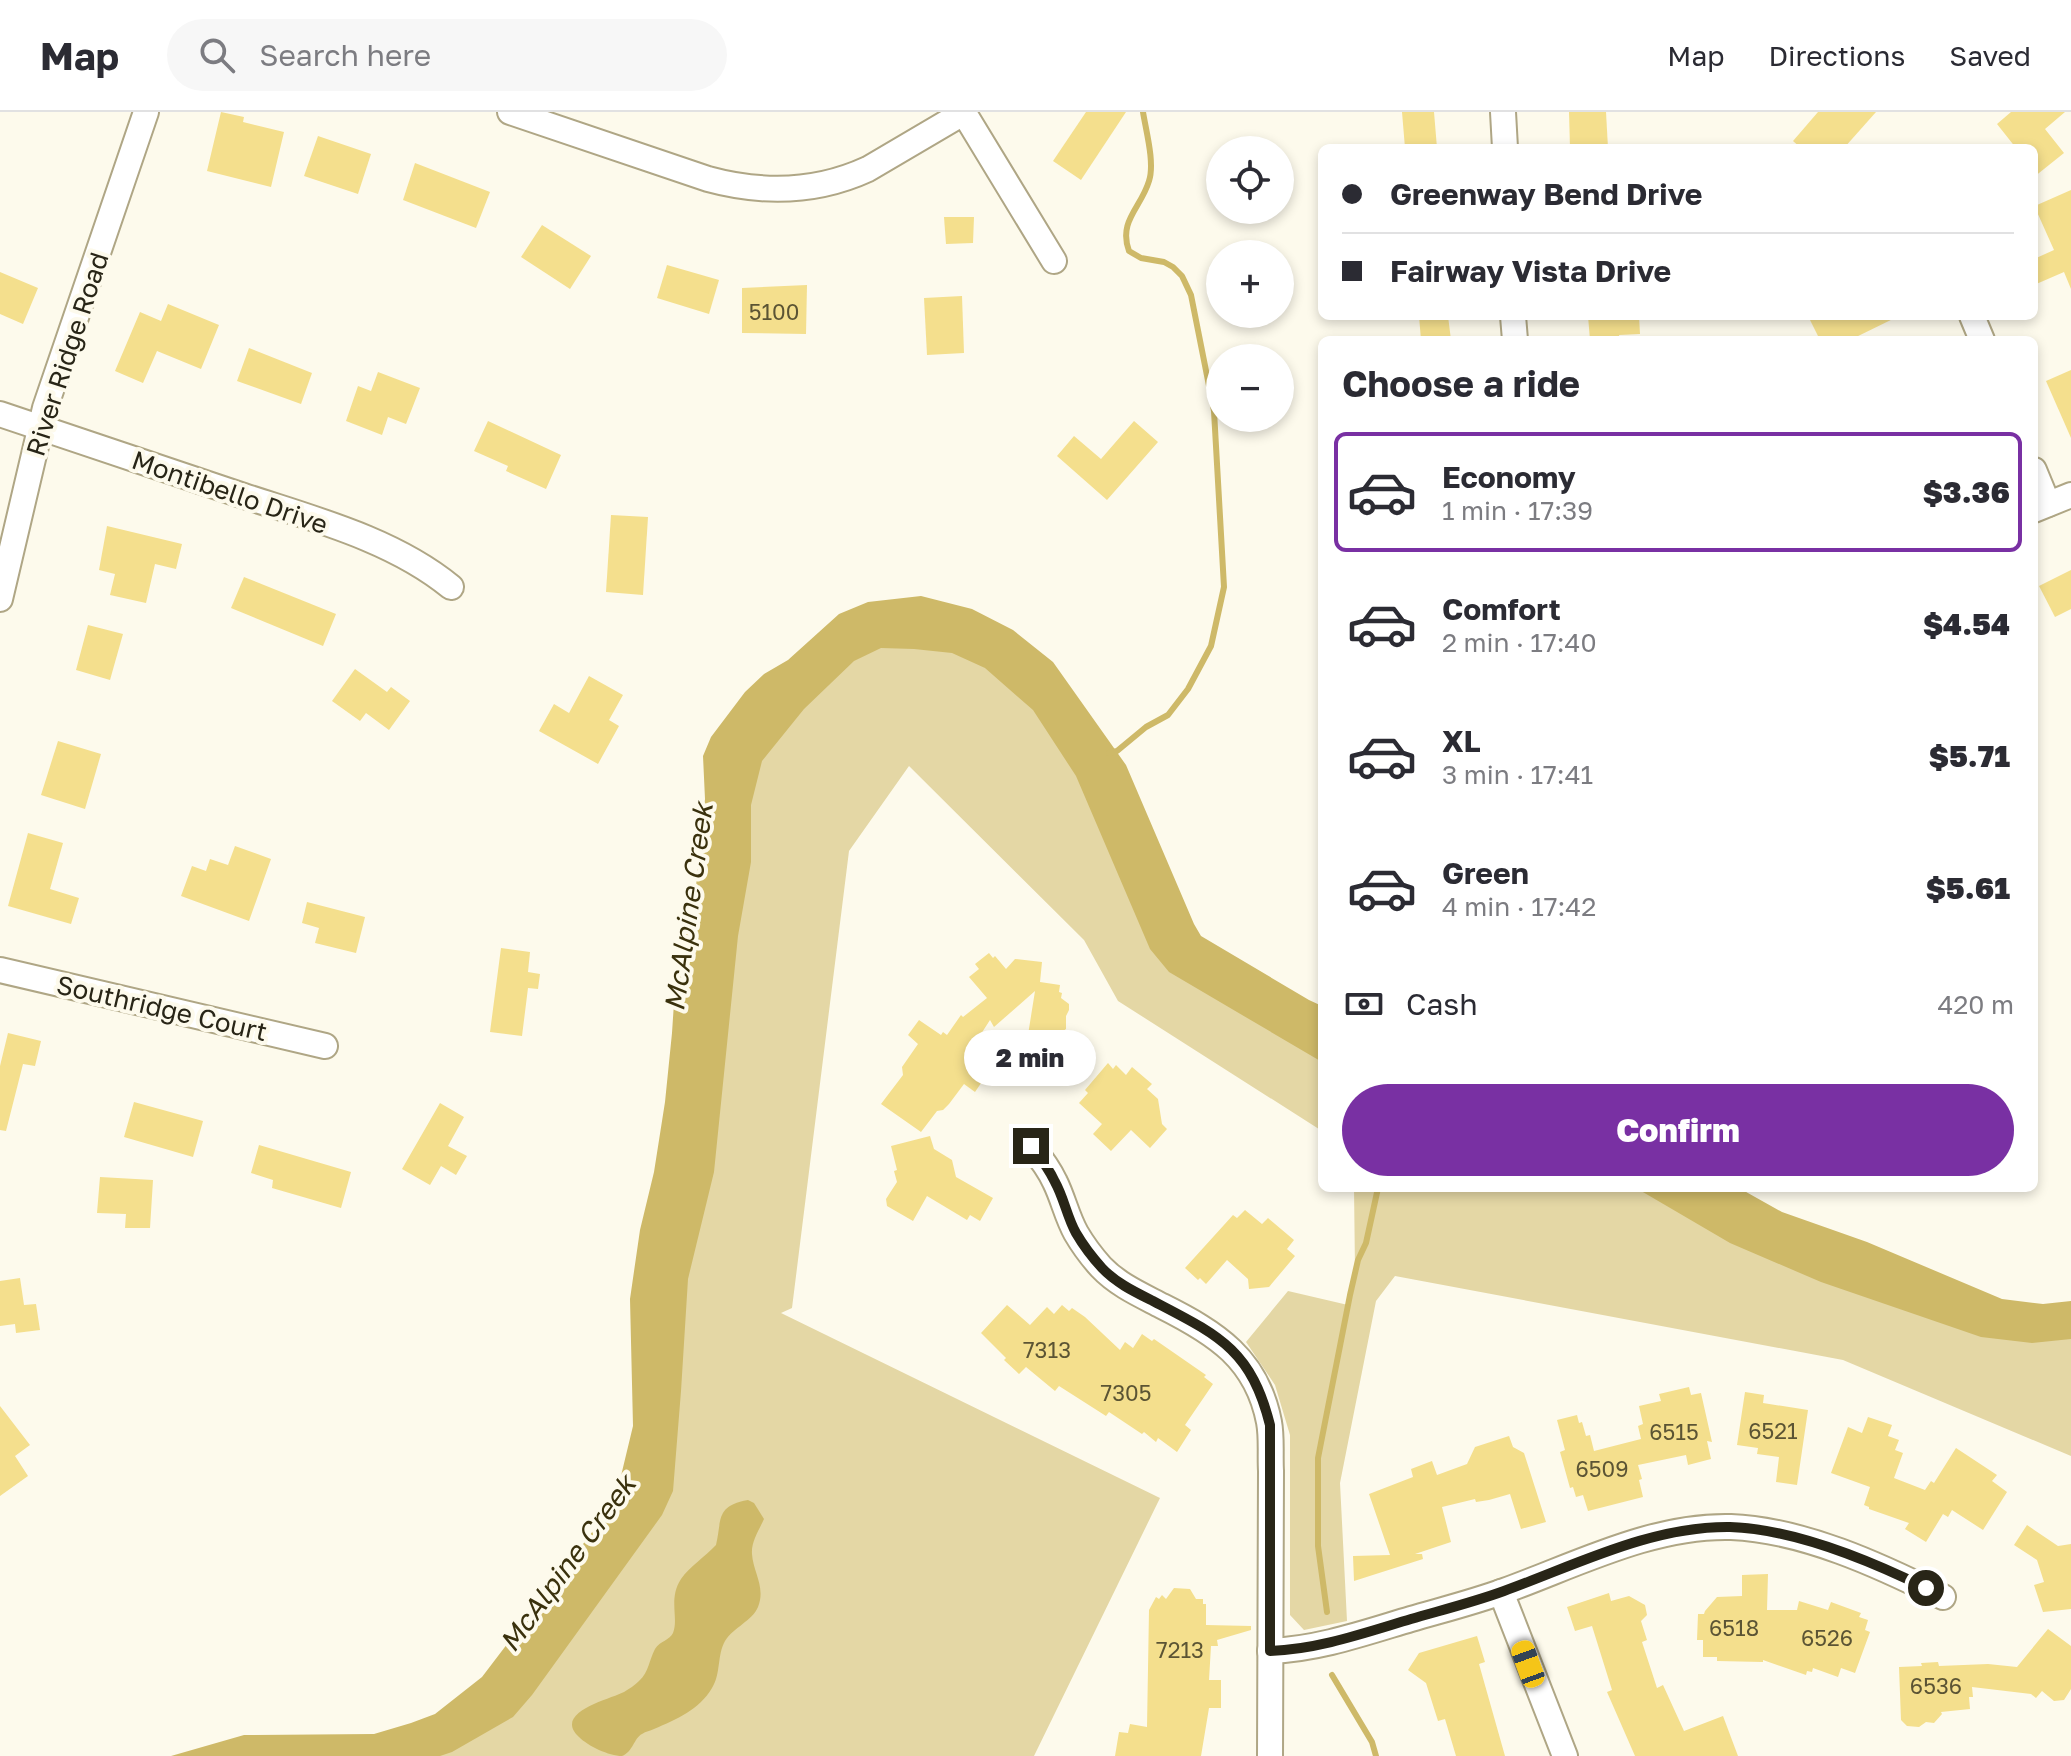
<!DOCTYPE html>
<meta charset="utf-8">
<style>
:root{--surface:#fff;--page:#f7f7f7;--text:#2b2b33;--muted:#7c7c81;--line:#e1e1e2;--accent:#7930a3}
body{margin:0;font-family:"Golos Text",sans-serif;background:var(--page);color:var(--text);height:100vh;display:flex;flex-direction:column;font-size:30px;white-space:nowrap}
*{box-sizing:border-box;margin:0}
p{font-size:26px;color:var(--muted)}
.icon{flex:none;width:44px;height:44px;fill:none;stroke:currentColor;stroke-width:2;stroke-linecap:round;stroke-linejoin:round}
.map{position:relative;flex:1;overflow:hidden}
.sheet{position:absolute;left:1318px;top:224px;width:720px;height:856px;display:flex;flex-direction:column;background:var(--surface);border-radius:12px;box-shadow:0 4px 12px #0003}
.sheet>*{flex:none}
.top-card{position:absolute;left:1318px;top:32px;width:720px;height:176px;border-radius:12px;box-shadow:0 4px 12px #0003;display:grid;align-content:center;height:176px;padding:0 24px;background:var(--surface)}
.controls{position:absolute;left:1206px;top:24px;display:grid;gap:16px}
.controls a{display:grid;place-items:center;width:88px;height:88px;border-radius:50%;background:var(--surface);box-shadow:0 4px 12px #0003;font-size:40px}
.end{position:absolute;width:36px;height:36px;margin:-18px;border:10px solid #282517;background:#fff;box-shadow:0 0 0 4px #fff}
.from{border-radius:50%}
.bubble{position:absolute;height:56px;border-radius:28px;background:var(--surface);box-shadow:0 4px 12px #0003;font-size:26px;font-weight:800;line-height:56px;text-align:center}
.car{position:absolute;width:24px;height:48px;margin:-24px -12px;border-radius:10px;box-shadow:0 0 6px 2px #0007;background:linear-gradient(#f5c518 24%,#345 0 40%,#f5c518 0 76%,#345 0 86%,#f5c518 0)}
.top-card b{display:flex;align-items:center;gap:28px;height:76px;font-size:30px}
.top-card b+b{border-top:2px solid var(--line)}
.top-card i{width:20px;height:20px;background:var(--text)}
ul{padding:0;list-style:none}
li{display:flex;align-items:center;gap:24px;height:120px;margin:0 16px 12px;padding:0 8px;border:4px solid transparent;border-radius:12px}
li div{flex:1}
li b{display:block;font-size:30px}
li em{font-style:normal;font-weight:800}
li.on{border-color:var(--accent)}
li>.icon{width:72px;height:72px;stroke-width:1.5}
h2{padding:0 24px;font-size:36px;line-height:96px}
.pay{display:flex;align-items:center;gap:20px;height:88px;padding:0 24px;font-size:30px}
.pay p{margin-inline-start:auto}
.primary-button{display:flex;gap:16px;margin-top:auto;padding:16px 24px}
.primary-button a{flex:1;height:92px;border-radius:48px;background:var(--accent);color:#fff;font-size:32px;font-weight:800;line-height:92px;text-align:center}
header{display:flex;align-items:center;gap:48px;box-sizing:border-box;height:112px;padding:0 40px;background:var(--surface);border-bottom:2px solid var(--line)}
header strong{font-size:38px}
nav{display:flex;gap:44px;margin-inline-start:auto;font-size:28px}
.search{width:560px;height:72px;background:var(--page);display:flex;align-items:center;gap:20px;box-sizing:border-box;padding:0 28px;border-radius:44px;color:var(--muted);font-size:30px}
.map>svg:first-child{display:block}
.green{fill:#e4d7a5}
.water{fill:#ceb968}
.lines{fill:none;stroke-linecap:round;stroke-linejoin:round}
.stream{stroke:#ceb968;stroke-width:6}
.building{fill:#f4df8d}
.minor-casing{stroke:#afa685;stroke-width:28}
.minor{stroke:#fff;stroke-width:24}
.route{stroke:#282517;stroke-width:10}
.labels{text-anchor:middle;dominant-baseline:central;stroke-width:8;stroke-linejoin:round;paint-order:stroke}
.number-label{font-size:22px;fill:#5b5434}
.street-label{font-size:26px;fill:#282517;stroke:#fdfaec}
.water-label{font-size:28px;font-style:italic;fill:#3a310d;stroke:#fdfaec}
</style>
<header>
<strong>Map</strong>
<div class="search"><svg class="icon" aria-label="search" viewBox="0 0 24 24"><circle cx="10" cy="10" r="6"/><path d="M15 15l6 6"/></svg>Search here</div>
<nav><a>Map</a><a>Directions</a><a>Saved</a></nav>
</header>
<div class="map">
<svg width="2071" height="1644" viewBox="0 0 2071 1644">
<rect width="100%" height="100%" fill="#fdfaec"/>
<!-- green -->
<g class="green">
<path d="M 920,521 L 1059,580 L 1199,869 L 1322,923 L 1322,1019 L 1118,889 L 1084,828 L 909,654 L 849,739 L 792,1196 L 781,1201 L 1160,1386 L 1034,1644 L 313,1644 L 438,1624 L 618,1430 L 728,645 L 819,556 Z"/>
<path d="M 1354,1076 L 1675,1076 L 1828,1142 L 2071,1208 L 2071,1344 L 1843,1248 L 1395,1164 L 1376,1189 L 1340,1371 L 1347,1509 L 1304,1518 L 1290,1503 L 1290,1323 L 1275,1273 L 1246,1230 L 1288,1179 L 1348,1193 L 1355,1158 Z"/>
</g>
<!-- water -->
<g class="water">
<path d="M 921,484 L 972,497 L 1013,518 L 1053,550 L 1126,653 L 1194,812 L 1201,824 L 1309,888 L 1322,894 L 1322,950 L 1169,860 L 1150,837 L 1076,664 L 1033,598 L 985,556 L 952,541 L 914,537 L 881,536 L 854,549 L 804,597 L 762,649 L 751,693 L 751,750 L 738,824 L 714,1060 L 688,1167 L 681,1279 L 673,1379 L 662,1403 L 532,1583 L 513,1605 L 452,1640 L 440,1644 L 171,1644 L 244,1623 L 374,1622 L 411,1611 L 435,1602 L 482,1565 L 599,1411 L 620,1368 L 633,1314 L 630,1187 L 640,1118 L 654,1060 L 665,990 L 672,921 L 678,830 L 696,774 L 705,687 L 703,644 L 711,625 L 745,580 L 764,562 L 788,548 L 839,502 L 868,490 Z"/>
<path d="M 1636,1076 L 1739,1076 L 1782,1100 L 1867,1130 L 2002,1187 L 2043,1192 L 2071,1189 L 2071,1227 L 2032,1231 L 1981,1225 L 1821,1170 L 1730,1131 Z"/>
<path d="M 748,1388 L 754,1391 L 764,1407 C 759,1418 751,1430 752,1442 C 753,1460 766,1475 758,1495 C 752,1509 734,1515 725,1529 C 717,1543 721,1562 712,1576 C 699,1598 677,1607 654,1617 C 650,1619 646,1619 642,1622 C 634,1626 633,1640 622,1644 C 609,1644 588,1634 579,1625 C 552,1600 611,1587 624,1580 C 629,1577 635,1573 639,1569 C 649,1560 649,1548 655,1537 C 660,1529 670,1528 673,1521 C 679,1506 668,1487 681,1467 C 690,1454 705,1445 716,1433 C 722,1408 715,1394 748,1388 Z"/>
</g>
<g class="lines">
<!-- stream -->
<g class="stream">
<path d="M 1109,641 L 1117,639 L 1146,615 L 1168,603 L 1188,577 L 1211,534 L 1224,475 L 1214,299 L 1191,183 L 1182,164 L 1173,155 L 1164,150 L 1141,146 L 1129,139 C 1118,109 1141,96 1149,69 C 1155,51 1146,19 1143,0"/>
<path d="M 1327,1500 L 1318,1434 L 1318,1346 L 1350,1183 L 1358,1148 L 1366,1131 L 1378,1076"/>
<path d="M 1332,1563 L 1372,1630 L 1376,1644"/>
</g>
</g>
<!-- building -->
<g class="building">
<path d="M 221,0 L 244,5 L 243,10 L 284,20 L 271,75 L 207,59 Z"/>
<path d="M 1086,0 L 1126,0 L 1081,68 L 1053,49 Z"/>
<path d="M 1402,0 L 1434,0 L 1437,36 L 1405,36 Z"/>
<path d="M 1569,0 L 1606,0 L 1608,36 L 1570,36 Z"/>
<path d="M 1818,0 L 1876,0 L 1844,36 L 1801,36 L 1793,29 Z"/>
<path d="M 2011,0 L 2065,0 L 2045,17 L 2064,41 L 2034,65 L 2034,36 L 2016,36 L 1997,12 Z"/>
<path d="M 318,24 L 371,42 L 358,82 L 304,64 Z"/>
<path d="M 415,51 L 490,80 L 476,116 L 403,88 Z"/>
<path d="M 2071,78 L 2071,177 L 2064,160 L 2034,173 L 2034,147 L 2054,138 L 2037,100 L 2037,93 Z"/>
<path d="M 944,105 L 974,105 L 973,131 L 946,132 Z"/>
<path d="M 542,113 L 591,144 L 570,177 L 521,145 Z"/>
<path d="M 667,153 L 719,168 L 709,202 L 657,186 Z"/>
<path d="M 0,160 L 38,176 L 23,212 L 0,202 Z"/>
<path d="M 807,173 L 806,222 L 742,221 L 742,176 Z"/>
<path d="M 962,184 L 964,241 L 927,243 L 924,186 Z"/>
<path d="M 168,192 L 219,213 L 201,257 L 157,239 L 143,271 L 115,259 L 140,200 L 161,209 Z"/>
<path d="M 1419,204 L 1448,204 L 1451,228 L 1421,228 Z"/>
<path d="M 1588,204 L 1639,204 L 1640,222 L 1619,223 L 1620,228 L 1590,228 Z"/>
<path d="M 1808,204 L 1899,204 L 1850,228 L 1820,228 Z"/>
<path d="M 249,236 L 312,261 L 301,292 L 237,269 Z"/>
<path d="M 2071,258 L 2071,326 L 2046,269 Z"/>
<path d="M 378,260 L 420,276 L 406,312 L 388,305 L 382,323 L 346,309 L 358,274 L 371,279 Z"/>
<path d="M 488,309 L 561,343 L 546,377 L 506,359 L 508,354 L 474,339 Z"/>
<path d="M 1134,309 L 1158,330 L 1107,388 L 1057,344 L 1074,324 L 1101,347 Z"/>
<path d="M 611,403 L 648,405 L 643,483 L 606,480 Z"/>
<path d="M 107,414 L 182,432 L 176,457 L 155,452 L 146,491 L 110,483 L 115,462 L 99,458 Z"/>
<path d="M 2071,458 L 2071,497 L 2055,505 L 2039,474 Z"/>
<path d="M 244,465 L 336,502 L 323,534 L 231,496 Z"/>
<path d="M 88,513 L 123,522 L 110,568 L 76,558 Z"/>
<path d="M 355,557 L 387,580 L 391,575 L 410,589 L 389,618 L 366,601 L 360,609 L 332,589 Z"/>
<path d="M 589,564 L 623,583 L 609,608 L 619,614 L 598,652 L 539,619 L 554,592 L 569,601 Z"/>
<path d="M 58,629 L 101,642 L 85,697 L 41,683 Z"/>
<path d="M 28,721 L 63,731 L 50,777 L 79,786 L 71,812 L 8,794 Z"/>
<path d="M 235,734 L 271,747 L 249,809 L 181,784 L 192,754 L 206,759 L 210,747 L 228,753 Z"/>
<path d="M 307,790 L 365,805 L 356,841 L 315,831 L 319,816 L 302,811 Z"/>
<path d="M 501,836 L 530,840 L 528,860 L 540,862 L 538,877 L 528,876 L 522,924 L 490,920 Z"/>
<path d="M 989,841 L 993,846 L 995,844 L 1006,857 L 1015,847 L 1042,850 L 1040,870 L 1060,873 L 1059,880 L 1062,881 L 1061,886 L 1069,892 L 1069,898 L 1066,904 L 1066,917 L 1024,948 L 1035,879 L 994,915 L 990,908 L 970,939 L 990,958 L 975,980 L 964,972 L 949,992 L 943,998 L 937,999 L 921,1020 L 881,992 L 903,963 L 902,955 L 918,932 L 908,923 L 919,908 L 941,923 L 943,920 L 947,923 L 961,903 L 963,905 L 987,886 L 969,865 L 979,857 L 975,852 Z"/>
<path d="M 8,921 L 41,929 L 35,954 L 23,952 L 6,1019 L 0,1018 L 0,954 Z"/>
<path d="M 1059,922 L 1086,927 L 1082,946 L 1058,943 Z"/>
<path d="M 1108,951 L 1113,957 L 1116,953 L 1126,963 L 1132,955 L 1152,972 L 1147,977 L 1158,987 L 1162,1012 L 1167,1017 L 1150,1036 L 1131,1018 L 1111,1039 L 1093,1022 L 1102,1012 L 1079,991 L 1088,981 L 1085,978 Z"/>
<path d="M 134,990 L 203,1009 L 193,1045 L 124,1025 Z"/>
<path d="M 440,991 L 464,1005 L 448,1034 L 467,1044 L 456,1063 L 441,1054 L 430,1073 L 402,1057 Z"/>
<path d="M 930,1024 L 934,1037 L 952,1048 L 956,1065 L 993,1086 L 980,1109 L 970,1103 L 967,1108 L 927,1084 L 913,1109 L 887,1094 L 886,1087 L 897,1070 L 894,1059 L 897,1058 L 891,1034 Z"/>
<path d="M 259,1033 L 351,1060 L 341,1096 L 272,1076 L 273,1068 L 251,1061 Z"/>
<path d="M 100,1065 L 153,1068 L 150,1116 L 125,1116 L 126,1102 L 97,1101 Z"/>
<path d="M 1245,1098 L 1262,1112 L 1268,1106 L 1294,1128 L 1287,1137 L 1295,1144 L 1269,1175 L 1249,1177 L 1248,1167 L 1227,1148 L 1206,1172 L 1200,1166 L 1198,1168 L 1185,1156 L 1233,1103 L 1237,1106 Z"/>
<path d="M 20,1166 L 24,1193 L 36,1192 L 40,1218 L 16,1221 L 15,1212 L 0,1214 L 0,1169 Z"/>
<path d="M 1007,1193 L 1030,1213 L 1047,1195 L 1054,1202 L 1062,1193 L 1069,1199 L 1072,1196 L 1085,1205 L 1120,1238 L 1125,1230 L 1133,1236 L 1142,1222 L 1152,1229 L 1154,1227 L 1206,1263 L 1204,1265 L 1213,1272 L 1185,1313 L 1191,1318 L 1177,1340 L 1158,1326 L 1156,1330 L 1144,1320 L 1142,1322 L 1109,1300 L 1106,1304 L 1059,1274 L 1055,1279 L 1026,1255 L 1019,1262 L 1004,1248 L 1006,1246 L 981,1221 Z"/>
<path d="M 1689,1275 L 1691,1283 L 1701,1281 L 1712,1330 L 1707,1329 L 1711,1347 L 1688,1353 L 1686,1343 L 1638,1353 L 1642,1367 L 1639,1368 L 1643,1385 L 1588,1399 L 1583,1383 L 1576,1385 L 1573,1375 L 1570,1376 L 1560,1340 L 1565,1338 L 1557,1308 L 1577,1303 L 1579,1311 L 1582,1310 L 1586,1324 L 1590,1323 L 1594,1339 L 1641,1327 L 1638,1314 L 1643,1312 L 1639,1294 L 1661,1289 L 1659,1282 Z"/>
<path d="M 1745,1280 L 1764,1283 L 1763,1291 L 1808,1298 L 1797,1373 L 1776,1370 L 1779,1345 L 1757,1342 L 1758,1336 L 1737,1333 Z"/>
<path d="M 0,1294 L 30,1333 L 15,1344 L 28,1364 L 0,1384 Z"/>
<path d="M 1868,1305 L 1892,1313 L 1888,1324 L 1899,1328 L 1895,1338 L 1903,1341 L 1894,1366 L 1925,1378 L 1931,1369 L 1934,1371 L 1956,1336 L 1997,1363 L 1992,1369 L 2007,1380 L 1983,1418 L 1952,1398 L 1948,1405 L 1943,1402 L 1926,1430 L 1905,1417 L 1909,1411 L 1869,1397 L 1869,1395 L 1864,1393 L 1870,1375 L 1831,1361 L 1848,1315 L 1862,1321 Z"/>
<path d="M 1509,1324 L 1513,1335 L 1524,1341 L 1546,1410 L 1521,1417 L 1510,1382 L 1489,1388 L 1476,1390 L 1475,1387 L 1442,1395 L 1451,1430 L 1415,1442 L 1422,1442 L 1423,1447 L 1354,1469 L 1353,1444 L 1390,1443 L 1369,1382 L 1413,1365 L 1411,1357 L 1432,1349 L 1437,1363 L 1467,1352 L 1475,1335 Z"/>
<path d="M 2027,1413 L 2058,1434 L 2071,1432 L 2071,1497 L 2043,1500 L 2034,1473 L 2044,1470 L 2037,1448 L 2014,1433 Z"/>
<path d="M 1768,1462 L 1767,1498 L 1797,1498 L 1799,1489 L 1828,1498 L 1831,1490 L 1861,1501 L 1859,1505 L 1868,1508 L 1865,1518 L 1870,1520 L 1855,1561 L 1841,1556 L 1838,1565 L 1813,1556 L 1812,1560 L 1807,1559 L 1806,1563 L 1763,1548 L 1763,1550 L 1717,1549 L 1717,1545 L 1703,1545 L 1703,1528 L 1697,1528 L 1698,1502 L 1704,1502 L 1705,1499 L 1717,1485 L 1742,1484 L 1742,1463 Z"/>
<path d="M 1174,1476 L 1190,1477 L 1196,1487 L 1203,1487 L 1203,1492 L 1206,1492 L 1206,1513 L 1251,1514 L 1251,1518 L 1217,1528 L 1218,1534 L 1211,1534 L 1209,1568 L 1221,1568 L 1221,1596 L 1209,1596 L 1201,1644 L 1115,1644 L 1119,1620 L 1128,1621 L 1130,1612 L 1147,1615 L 1149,1498 L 1156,1485 L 1159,1487 L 1162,1483 L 1166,1487 Z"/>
<path d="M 1609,1481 L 1611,1489 L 1629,1484 L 1645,1493 L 1647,1503 L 1641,1509 L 1647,1528 L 1642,1530 L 1657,1576 L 1663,1573 L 1684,1619 L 1723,1604 L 1738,1644 L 1635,1644 L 1607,1580 L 1612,1578 L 1592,1514 L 1575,1519 L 1567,1495 Z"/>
<path d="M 2048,1517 L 2071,1534 L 2071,1577 L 2064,1588 L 2054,1589 L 2042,1579 L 2036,1586 L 2031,1582 L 1972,1575 L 1973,1585 L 1969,1585 L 1970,1597 L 1941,1600 L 1942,1602 L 1934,1611 L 1926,1610 L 1919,1615 L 1907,1614 L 1901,1608 L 1899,1555 L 1922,1554 L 1921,1551 L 1938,1550 L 1939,1554 L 1988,1552 L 2017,1555 Z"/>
<path d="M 1477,1524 L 1485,1550 L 1479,1552 L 1505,1644 L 1456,1644 L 1445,1607 L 1438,1609 L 1426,1571 L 1408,1558 L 1419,1541 Z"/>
</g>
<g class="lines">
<!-- minor casing -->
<g class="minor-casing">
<g id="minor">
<path d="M 510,0 L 708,67 C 763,82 816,81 868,57 L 965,0"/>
<path d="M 1503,0 L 1505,36"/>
<path d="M 964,1 L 1054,149"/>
<path d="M 1513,204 L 1515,228"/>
<path d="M 1972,204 L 1982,228"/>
<path d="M 0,302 C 82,329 163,357 244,384 C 314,407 394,428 451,475"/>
<path d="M 2034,358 L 2048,392"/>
<path d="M 2034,398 L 2071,383"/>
<path d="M 0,487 L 45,296 L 146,0"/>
<path d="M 0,858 L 325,934"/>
<path d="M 1031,1034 C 1040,1045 1049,1057 1055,1070 C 1063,1086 1067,1105 1076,1121 C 1083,1133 1092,1145 1101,1155 C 1118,1173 1141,1183 1162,1194 C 1216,1221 1257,1247 1269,1310 C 1272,1326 1270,1343 1271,1359 L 1270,1644"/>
<path d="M 1501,1480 L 1565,1644"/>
<path d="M 1270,1539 C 1319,1537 1364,1521 1411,1507 C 1442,1498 1474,1490 1504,1479 C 1576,1453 1652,1413 1731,1415 C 1803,1418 1879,1453 1943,1485"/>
</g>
</g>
<!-- minor -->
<use href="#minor" class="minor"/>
</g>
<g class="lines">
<!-- route -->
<path class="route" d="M 1031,1034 C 1040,1045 1049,1057 1055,1070 C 1064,1086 1067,1105 1076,1121 C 1083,1133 1092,1145 1102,1156 C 1116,1171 1135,1180 1153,1189 C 1218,1223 1251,1237 1270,1313 L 1270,1539 C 1319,1537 1364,1521 1411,1507 C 1442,1498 1474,1490 1504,1479 C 1576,1453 1651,1414 1730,1415 C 1794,1417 1869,1448 1926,1476"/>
</g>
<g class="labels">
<!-- number labels -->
<g class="number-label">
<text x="774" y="199">5100</text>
<text x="1047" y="1237">7313</text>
<text x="1126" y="1280">7305</text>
<text x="1773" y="1318">6521</text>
<text x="1674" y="1319">6515</text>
<text x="1602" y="1356">6509</text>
<text x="1734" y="1515">6518</text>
<text x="1827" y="1525">6526</text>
<text x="1180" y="1537">7213</text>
<text x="1936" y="1573">6536</text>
</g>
<!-- street labels -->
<g class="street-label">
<text transform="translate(67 242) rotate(-72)">River Ridge Road</text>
<text transform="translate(230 380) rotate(19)">Montibello Drive</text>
<text transform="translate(162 896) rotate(13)">Southridge Court</text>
</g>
<!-- water labels -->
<g class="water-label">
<text transform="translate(688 795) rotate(-82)">McAlpine Creek</text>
<text transform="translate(567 1451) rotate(-54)">McAlpine Creek</text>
</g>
</g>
</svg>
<div class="controls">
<a><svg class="icon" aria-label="locate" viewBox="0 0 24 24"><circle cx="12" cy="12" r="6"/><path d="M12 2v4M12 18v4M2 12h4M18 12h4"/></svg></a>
<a>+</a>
<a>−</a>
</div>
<i class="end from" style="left:1926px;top:1476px"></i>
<i class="end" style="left:1031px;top:1034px"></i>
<div class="bubble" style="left:964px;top:918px;width:132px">2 min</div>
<i class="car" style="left:1528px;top:1552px;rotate:340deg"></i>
<div class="top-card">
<b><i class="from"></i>Greenway Bend Drive</b>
<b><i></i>Fairway Vista Drive</b>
</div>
<section class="sheet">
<h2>Choose a ride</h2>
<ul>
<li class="on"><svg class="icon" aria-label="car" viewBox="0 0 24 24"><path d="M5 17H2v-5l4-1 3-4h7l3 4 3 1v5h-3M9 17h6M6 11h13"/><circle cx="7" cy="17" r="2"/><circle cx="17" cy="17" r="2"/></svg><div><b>Economy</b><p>1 min · 17:39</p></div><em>$3.36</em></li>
<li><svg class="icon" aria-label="car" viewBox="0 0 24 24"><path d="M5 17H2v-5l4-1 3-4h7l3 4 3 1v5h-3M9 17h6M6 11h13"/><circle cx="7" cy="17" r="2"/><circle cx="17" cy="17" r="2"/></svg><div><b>Comfort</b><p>2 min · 17:40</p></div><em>$4.54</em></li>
<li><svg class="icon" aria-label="car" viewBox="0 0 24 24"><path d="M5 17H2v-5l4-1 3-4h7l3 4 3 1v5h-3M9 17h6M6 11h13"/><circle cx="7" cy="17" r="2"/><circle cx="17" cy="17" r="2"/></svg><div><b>XL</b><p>3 min · 17:41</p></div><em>$5.71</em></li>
<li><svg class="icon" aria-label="car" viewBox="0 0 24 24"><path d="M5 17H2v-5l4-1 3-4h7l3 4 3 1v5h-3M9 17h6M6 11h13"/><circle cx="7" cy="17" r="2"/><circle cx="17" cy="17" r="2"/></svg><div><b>Green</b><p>4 min · 17:42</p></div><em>$5.61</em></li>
</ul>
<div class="pay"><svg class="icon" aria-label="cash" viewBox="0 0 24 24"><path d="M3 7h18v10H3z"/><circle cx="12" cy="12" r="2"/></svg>Cash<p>420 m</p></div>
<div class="primary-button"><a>Confirm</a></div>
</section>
</div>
